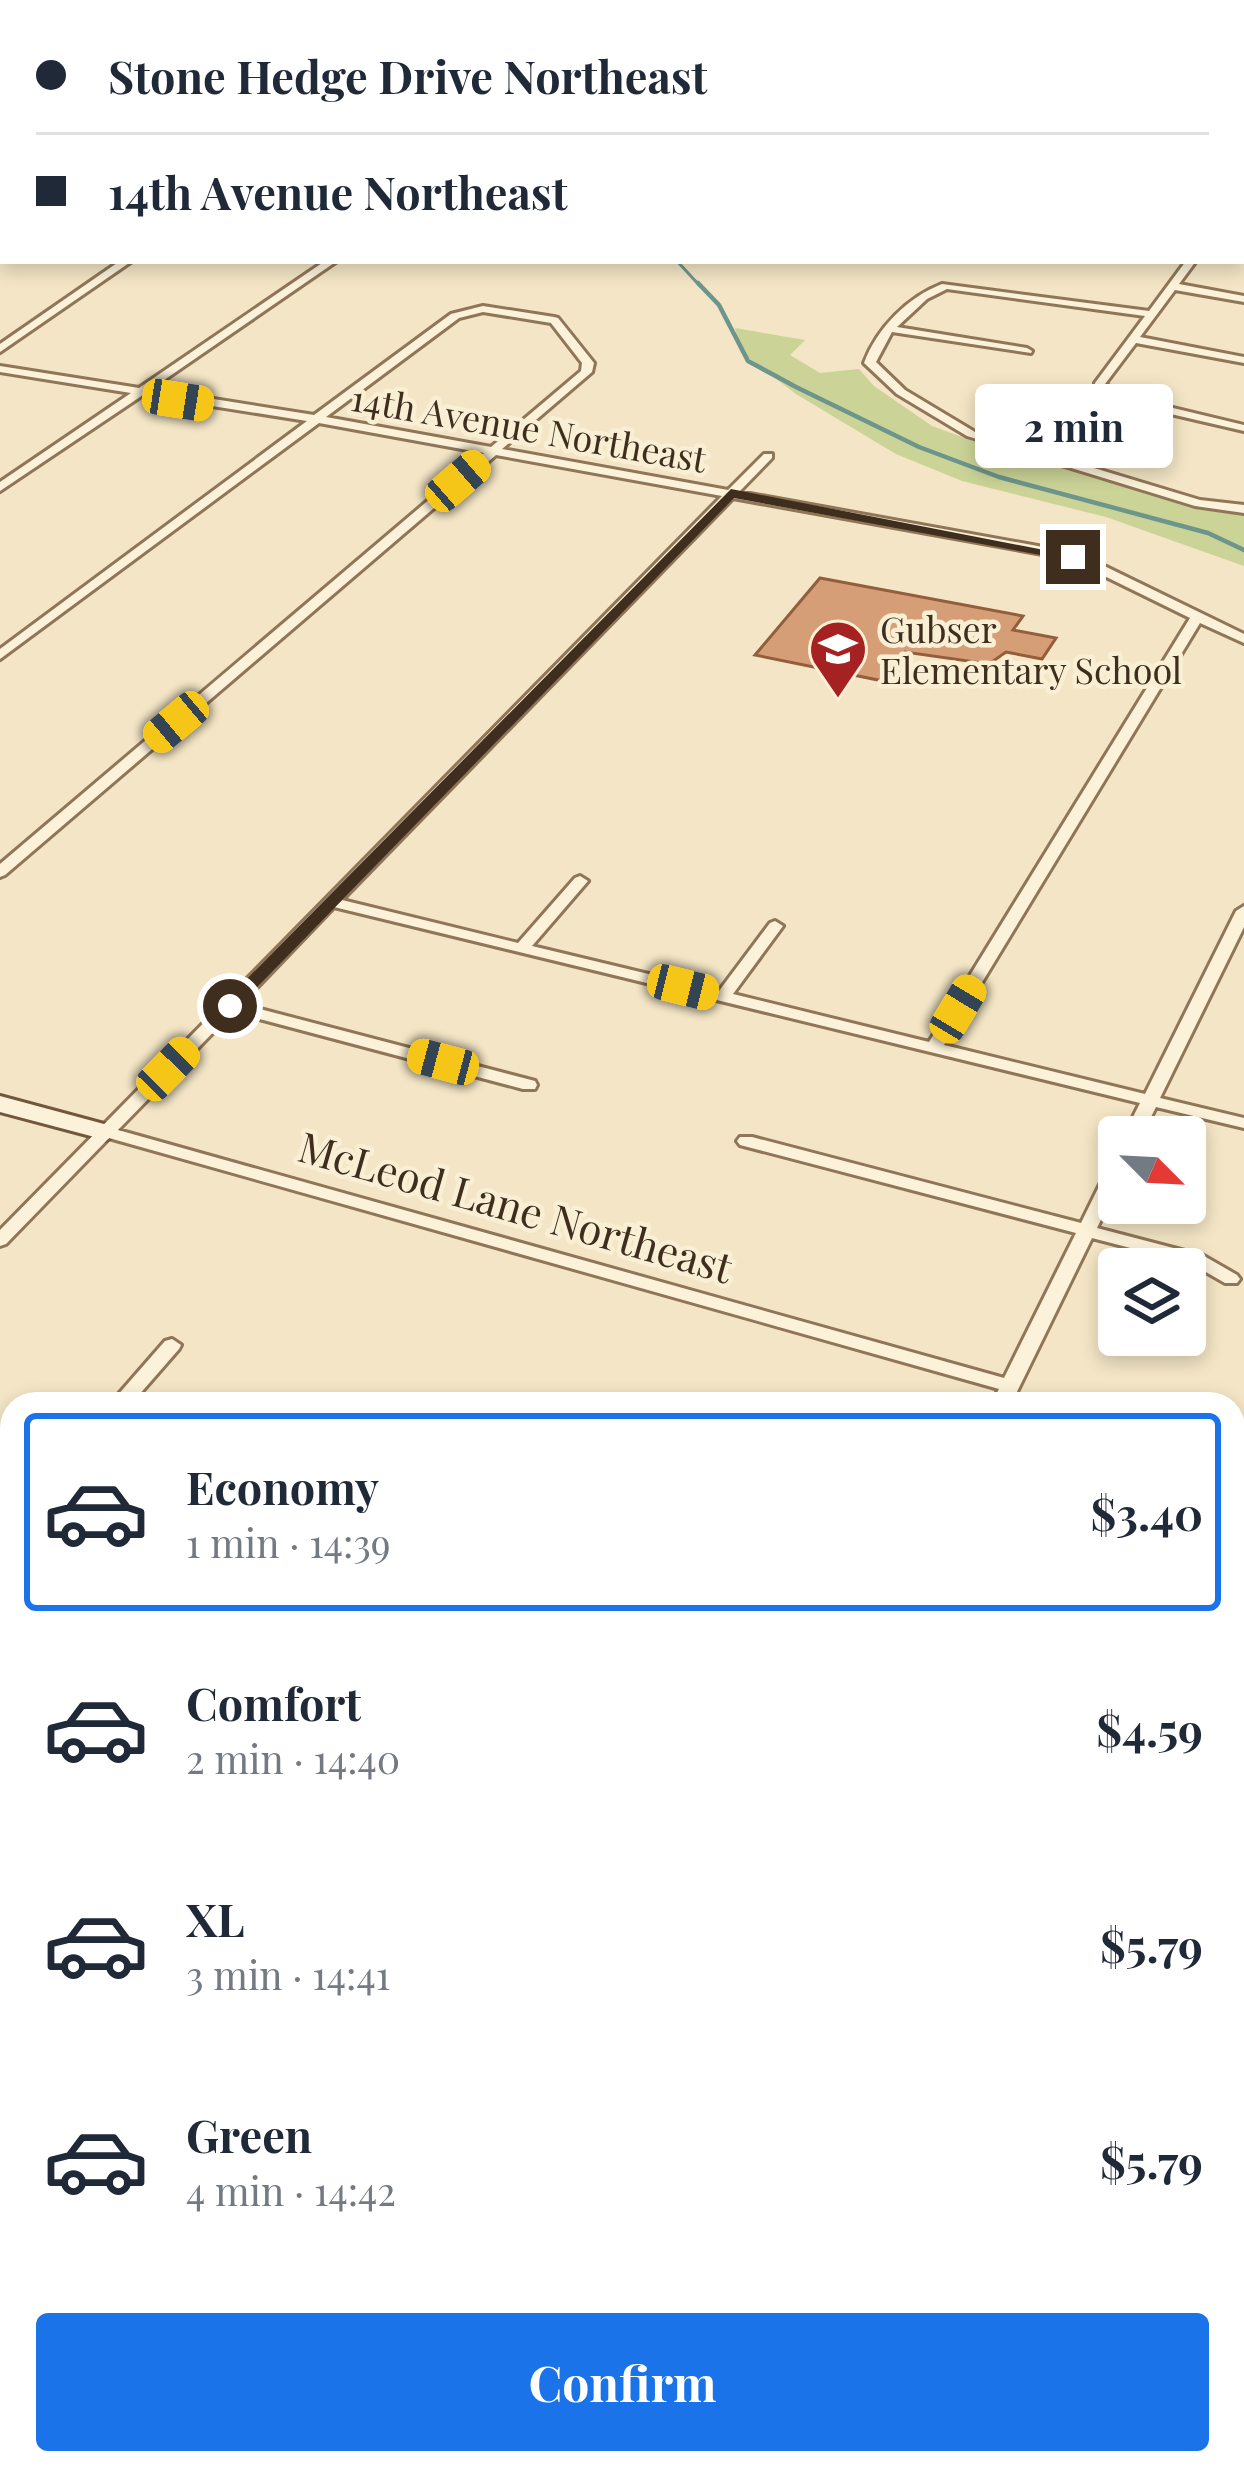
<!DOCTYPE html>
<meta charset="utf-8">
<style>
:root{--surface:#fff;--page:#f6f6f7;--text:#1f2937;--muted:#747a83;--line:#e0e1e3;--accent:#1a73e8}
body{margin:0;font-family:"Playfair Display",serif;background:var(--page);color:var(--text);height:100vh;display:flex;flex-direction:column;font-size:45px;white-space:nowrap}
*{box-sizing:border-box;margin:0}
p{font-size:39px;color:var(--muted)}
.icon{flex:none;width:66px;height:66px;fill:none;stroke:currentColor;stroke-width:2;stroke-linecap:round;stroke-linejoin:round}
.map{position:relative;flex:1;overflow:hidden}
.drawer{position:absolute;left:0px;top:1392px;width:1245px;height:1083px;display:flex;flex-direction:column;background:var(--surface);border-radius:36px 36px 0 0;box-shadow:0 6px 18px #0003}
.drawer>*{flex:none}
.banner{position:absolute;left:0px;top:0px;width:1245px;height:264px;box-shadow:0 6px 18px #0003;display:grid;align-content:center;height:264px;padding:0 36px;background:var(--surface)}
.needle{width:78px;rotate:114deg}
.controls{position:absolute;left:1098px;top:1116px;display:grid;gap:24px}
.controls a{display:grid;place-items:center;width:108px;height:108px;border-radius:12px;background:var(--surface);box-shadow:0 6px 18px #0003;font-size:60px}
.end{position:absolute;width:54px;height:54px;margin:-27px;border:15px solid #3f2e1e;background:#fff;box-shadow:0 0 0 6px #fff}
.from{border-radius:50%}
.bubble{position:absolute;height:84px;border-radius:12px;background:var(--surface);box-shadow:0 6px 18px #0003;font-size:39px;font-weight:700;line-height:84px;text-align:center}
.car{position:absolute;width:36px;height:72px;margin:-36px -18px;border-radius:15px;box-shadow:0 0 9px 3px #0007;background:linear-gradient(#f5c518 24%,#345 0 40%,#f5c518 0 76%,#345 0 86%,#f5c518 0)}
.banner b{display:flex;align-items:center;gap:42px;height:114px;font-size:45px}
.banner b+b{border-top:3px solid var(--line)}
.banner i{width:30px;height:30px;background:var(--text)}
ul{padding:21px 0 0;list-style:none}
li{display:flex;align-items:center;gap:36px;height:198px;margin:0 24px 18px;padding:0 12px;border:6px solid transparent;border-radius:12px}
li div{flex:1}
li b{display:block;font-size:45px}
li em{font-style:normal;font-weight:700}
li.selected{border-color:var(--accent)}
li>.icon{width:108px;height:108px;stroke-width:1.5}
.action{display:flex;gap:24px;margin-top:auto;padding:24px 36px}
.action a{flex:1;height:138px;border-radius:12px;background:var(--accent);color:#fff;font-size:48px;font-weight:700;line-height:138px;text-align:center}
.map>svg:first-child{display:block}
.green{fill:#cbd397}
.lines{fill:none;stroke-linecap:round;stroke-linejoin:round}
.stream-far3{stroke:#6c958b;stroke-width:3}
.stream-far2{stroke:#6c958b;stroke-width:4.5}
.stream-far1{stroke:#6c958b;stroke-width:6}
.stream{stroke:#6c958b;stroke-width:8}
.building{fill:#d59e77;stroke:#925e3b;stroke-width:3}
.street-casing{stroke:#907658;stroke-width:6}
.secondary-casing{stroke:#72573b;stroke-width:6}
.primary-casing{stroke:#5e442d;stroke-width:6}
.street{fill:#fcf2d9;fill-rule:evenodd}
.secondary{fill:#fcf2d9;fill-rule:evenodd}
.primary{fill:#f9db9a;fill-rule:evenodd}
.route{fill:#3f2e1e}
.labels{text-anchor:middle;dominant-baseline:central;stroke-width:9;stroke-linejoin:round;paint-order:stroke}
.far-street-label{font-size:36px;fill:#3f2e1e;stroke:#f9efd5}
.far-poi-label{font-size:36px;fill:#3f2e1e;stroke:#f9efd5;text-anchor:start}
.street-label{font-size:42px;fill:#3f2e1e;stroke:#f9efd5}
</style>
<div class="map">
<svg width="1244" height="2474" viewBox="0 0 1244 2474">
<rect width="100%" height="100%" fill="#f3e5c5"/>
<!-- green -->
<path class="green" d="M 735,328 L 805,340 L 790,355 L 820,373 L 859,369 L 874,386 L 932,426 L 976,442 L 1200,508 L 1244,516 L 1244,566 L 1106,517 L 962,481 L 896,454 L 796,394 L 741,352 Z"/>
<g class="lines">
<!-- stream-far3 -->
<g class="stream-far3">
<path d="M 817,3 L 860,0"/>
<path d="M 677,261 L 700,286"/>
</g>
<!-- stream-far2 -->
<path class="stream-far2" d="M 698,283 L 719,305 L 748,361 L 796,387 L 919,447 L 999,477 L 1208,533 L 1244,550"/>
<!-- stream-far1 -->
<path class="stream-far1" d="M 1233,1507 L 1244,1494"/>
<!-- stream -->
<path class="stream" d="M 391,2474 L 402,2463"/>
</g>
<!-- building -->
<path class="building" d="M 820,578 L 1023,616 L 1013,630 L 1056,638 L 1042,659 L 1006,652 L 989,664 L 905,652 L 883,681 L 755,655 Z"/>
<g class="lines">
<!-- street casing -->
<g class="street-casing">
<g id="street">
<path d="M 1177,0 L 1185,0 L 1187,3 L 1179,3 Z"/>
<path d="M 1244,27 L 1244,34 L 1242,35 L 1242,28 Z"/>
<path d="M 1242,61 L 1244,62 L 1244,69 L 1242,68 Z"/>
<path d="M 3,114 L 3,121 L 0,122 L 0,115 Z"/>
<path d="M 0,151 L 3,152 L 3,158 L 0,157 Z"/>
<rect x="1242" y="201" width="2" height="6"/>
<rect x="1242" y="252" width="2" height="7"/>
<path d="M 120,261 L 132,261 L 0,352 L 0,344 Z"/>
<path d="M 325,261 L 337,261 L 151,389 L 314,415 L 451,314 L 483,306 L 554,317 L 558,318 L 594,363 L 592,372 L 502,449 L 728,490 L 764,454 L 772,454 L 772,458 L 739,492 L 1054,549 L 1094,561 L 1244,634 L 1244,643 L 1200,623 L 944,1045 L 1145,1094 L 1236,911 L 1244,906 L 1244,927 L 1160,1098 L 1244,1118 L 1244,1128 L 1156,1107 L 1141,1137 L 1123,1137 L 1140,1103 L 334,907 L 241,1004 L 535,1081 L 537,1085 L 535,1089 L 523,1089 L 233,1012 L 118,1130 L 1004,1378 L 1076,1233 L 740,1145 L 737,1141 L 740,1137 L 752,1137 L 1081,1223 L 1110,1164 L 1119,1159 L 1119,1182 L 1097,1228 L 1204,1256 L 1237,1275 L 1240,1279 L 1237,1283 L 1225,1283 L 1192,1264 L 1092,1238 L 1011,1404 L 991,1404 L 999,1389 L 109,1138 L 6,1244 L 0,1246 L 0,1230 L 722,496 L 496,455 L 5,875 L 0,877 L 0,864 L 484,453 L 319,423 L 0,659 L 0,649 L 307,421 L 143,395 L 0,491 L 0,482 L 131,393 L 0,372 L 0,366 L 139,388 ZM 483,312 L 551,323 L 582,363 L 581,371 L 491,447 L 326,417 L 459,318 ZM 733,498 L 1048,555 L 1086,567 L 1190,618 L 929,1042 L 733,994 L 783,926 L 775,921 L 770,923 L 719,991 L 532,946 L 588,881 L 580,876 L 575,878 L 518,943 L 342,900 Z"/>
<path d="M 1186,261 L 1196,261 L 1179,284 L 1244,296 L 1244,302 L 1175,290 L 1140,337 L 1244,357 L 1244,363 L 1136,343 L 1105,384 L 1127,397 L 1244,425 L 1244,431 L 1119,402 L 1095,387 L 1095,383 L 1145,316 L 947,289 L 927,299 L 897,327 L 1027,348 L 1032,351 L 1031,353 L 892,332 L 876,362 L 905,390 L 975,432 L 1200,500 L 1244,505 L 1244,513 L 1195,506 L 967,436 L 897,394 L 864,363 C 877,328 908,297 942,284 L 1149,311 Z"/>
<path d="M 172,1339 L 181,1345 L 179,1349 L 131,1404 L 110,1404 L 165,1341 Z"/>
<path d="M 12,1521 L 12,1541 L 0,1548 L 0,1528 Z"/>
<path d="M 0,1641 L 12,1645 L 12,1661 L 0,1657 Z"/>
<path d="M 0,1906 L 12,1911 L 12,1931 L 0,1926 Z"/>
<path d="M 12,2014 L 12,2043 L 0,2050 L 0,2021 Z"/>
<path d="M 0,2221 L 12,2226 L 12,2251 L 0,2246 Z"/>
<path d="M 12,2380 L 12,2417 L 0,2424 L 0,2387 Z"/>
</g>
</g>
<!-- secondary casing -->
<g class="secondary-casing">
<g id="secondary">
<rect x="1242" y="52" width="2" height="8"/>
<rect x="0" y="58" width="3" height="8"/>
<path d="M 0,1096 L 115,1127 L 119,1132 L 106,1140 L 0,1112 Z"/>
</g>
</g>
<!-- primary casing -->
<g class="primary-casing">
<g id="primary">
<path d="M 401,0 L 423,0 L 426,3 L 404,3 Z"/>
<rect x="1242" y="162" width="2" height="10"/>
</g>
</g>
<!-- street -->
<use href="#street" class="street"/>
<!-- secondary -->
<use href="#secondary" class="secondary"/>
<!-- primary -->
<use href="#primary" class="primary"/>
</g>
<!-- route -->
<path class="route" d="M 731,489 L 1080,557 L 1073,561 L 734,498 L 236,1009 L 224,1009 L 224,1002 Z"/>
<!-- icons -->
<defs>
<g id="school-pin" transform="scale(3)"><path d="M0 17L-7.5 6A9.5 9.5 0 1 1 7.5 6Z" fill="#a62222" stroke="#f9efd5"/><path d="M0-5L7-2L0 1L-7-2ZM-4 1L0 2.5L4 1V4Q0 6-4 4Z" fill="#fff"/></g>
</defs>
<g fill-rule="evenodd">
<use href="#school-pin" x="838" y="649"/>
</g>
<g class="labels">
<!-- far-street labels -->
<g class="far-street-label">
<text transform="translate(529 427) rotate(10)">14th Avenue Northeast</text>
</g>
<!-- far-poi labels -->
<g class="far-poi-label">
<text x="880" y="628">Gubser<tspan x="880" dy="41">Elementary School</tspan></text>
</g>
<!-- street labels -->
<g class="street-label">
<text transform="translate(516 1206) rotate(16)">McLeod Lane Northeast</text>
</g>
</g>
</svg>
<div class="controls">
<a><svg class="needle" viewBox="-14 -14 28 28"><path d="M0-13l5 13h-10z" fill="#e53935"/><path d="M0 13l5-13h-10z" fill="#747a83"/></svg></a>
<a><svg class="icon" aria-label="layers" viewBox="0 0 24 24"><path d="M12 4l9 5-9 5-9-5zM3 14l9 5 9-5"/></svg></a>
</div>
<i class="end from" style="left:230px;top:1006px"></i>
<i class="end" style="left:1073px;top:557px"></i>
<div class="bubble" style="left:975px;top:384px;width:198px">2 min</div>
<i class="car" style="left:178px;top:400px;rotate:99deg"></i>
<i class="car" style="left:458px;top:481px;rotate:49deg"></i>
<i class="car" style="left:176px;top:722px;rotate:230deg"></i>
<i class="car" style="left:683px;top:987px;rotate:104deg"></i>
<i class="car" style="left:958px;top:1009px;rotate:31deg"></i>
<i class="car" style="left:443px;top:1062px;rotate:285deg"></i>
<i class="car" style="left:168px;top:1069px;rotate:44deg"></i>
<div class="banner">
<b><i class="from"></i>Stone Hedge Drive Northeast</b>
<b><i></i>14th Avenue Northeast</b>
</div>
<section class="drawer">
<ul>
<li class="selected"><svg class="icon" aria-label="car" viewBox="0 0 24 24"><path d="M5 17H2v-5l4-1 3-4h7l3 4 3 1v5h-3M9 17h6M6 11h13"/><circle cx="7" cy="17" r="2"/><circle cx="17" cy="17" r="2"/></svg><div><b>Economy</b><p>1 min · 14:39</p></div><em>$3.40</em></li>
<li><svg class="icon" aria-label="car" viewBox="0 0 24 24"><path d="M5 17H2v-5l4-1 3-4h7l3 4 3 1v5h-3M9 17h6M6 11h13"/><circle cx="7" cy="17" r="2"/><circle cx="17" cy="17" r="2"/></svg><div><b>Comfort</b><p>2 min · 14:40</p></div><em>$4.59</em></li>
<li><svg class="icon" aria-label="car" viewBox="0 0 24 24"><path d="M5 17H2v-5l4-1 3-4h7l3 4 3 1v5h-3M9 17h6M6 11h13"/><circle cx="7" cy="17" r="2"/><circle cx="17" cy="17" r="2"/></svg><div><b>XL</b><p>3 min · 14:41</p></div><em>$5.79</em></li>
<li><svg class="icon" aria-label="car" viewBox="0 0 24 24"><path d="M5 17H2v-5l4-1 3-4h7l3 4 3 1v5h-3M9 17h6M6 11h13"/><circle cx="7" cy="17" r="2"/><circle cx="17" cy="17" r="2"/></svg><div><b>Green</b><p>4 min · 14:42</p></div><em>$5.79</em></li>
</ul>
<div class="action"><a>Confirm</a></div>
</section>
</div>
